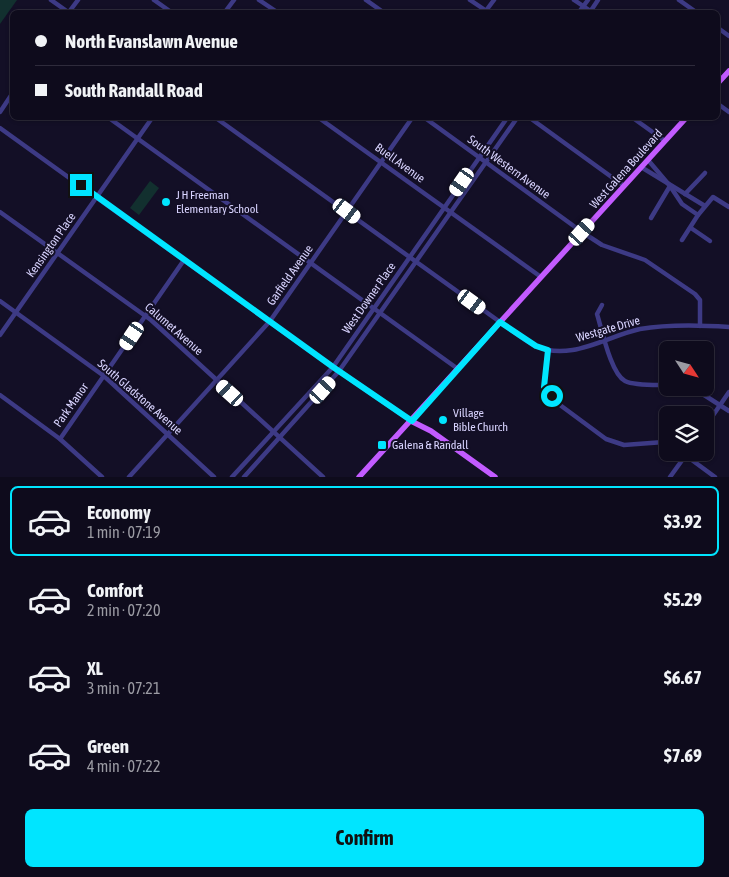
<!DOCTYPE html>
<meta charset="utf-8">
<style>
:root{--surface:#0e0b1c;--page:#171425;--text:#f1f3f6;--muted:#9b9ba3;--line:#2e2b3b;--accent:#00e5ff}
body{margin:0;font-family:"Asap Condensed",sans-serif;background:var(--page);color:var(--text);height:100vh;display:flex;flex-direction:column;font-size:19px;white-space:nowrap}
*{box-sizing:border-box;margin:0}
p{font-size:16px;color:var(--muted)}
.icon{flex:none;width:28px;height:28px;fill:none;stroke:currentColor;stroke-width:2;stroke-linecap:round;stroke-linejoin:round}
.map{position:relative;height:477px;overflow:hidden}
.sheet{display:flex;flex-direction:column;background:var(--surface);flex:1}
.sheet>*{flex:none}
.banner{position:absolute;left:10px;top:10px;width:710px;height:110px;border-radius:8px;box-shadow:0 1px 4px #0004,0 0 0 1px var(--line);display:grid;align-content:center;height:110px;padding:0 25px;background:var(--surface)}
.needle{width:32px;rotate:126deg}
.buttons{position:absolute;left:659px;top:341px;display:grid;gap:10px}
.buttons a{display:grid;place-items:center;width:55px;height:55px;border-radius:8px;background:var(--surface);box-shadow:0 1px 4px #0004,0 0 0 1px var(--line);font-size:25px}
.end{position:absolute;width:22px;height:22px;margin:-11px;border:6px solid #00e5ff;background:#111;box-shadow:0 0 0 2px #111}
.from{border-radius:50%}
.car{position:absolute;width:15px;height:30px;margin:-15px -8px;border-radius:6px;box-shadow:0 0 4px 1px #0007;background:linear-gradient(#fff 24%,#345 0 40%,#fff 0 76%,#345 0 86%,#fff 0)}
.banner b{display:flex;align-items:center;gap:18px;height:48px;font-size:19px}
.banner b+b{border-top:1px solid var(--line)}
.banner i{width:12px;height:12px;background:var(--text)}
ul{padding:9px 0 0;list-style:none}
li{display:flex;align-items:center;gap:15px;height:70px;margin:0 10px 8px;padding:0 15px;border:2px solid transparent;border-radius:8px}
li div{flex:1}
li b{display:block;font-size:19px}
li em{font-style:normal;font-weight:700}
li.on{border-color:var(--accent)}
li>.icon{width:45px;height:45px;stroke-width:1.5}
.cta{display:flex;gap:10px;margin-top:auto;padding:10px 25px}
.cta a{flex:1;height:58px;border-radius:8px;background:var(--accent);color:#111;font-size:20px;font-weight:700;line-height:58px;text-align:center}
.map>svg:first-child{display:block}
.green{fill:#12302f}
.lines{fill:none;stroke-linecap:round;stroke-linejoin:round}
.minor{stroke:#3d3a85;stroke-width:4.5}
.major{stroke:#c25bff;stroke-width:5.5}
.route{stroke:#00e5ff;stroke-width:6}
.poi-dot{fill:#00e5ff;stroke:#130f26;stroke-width:2}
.labels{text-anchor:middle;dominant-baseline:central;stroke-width:4;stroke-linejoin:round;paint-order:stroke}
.street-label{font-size:12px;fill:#d9d4ff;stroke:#130f26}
.poi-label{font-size:12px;fill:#d9d4ff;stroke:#130f26;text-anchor:start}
</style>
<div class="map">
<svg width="729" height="477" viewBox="0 0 729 477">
<rect width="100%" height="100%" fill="#130f26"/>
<!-- green -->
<g class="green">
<path d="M 0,0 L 17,0 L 0,24 Z"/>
<path d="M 150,181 L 159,188 L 139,215 L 130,208 Z"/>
</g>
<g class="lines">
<!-- minor -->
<g class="minor">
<path d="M 51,0 L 68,12"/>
<path d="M 154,0 L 171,12"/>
<path d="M 259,0 L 277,12"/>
<path d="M 366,0 L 383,12"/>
<path d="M 470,0 L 488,12"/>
<path d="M 574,0 L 592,12"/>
<path d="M 679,0 L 696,12"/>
<path d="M 69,12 L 78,0"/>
<path d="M 225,12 L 234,0"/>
<path d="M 485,12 L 494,0"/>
<path d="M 579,12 L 588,0"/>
<path d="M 590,12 L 598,0"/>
<path d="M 718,28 L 729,36"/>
<path d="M 718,104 L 729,112"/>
<path d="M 0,112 L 12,94"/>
<path d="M 109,118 L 458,369"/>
<path d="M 216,118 L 500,322 C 512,330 523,340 536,346 C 570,362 607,336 640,329 C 669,324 700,325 729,327"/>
<path d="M 319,118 L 541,277"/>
<path d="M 425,118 L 582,232 L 602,245 L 645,260 L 695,294 L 700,300 L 700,326"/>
<path d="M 530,118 L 624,186"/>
<path d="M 633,118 L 665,141"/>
<path d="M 0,128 L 328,364 L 411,421"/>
<path d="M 648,160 L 670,186 L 682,204 L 698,215"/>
<path d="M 641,167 L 705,206"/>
<path d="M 685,194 L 705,173"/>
<path d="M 0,212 L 151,320 L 323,477"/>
<path d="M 651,218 L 670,186"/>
<path d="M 691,228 L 710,241"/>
<path d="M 682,240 L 698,215 L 713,197 L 729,207"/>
<path d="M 0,301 L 104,376 L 214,477"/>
<path d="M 602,305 L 597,314 C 602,330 611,374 625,381 C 635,386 656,385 668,385"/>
<path d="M 0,335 L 152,118"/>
<path d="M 548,350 L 544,387 L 560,405 L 606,439 L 624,445 L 664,442 L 668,444"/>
<path d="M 681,388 L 701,393 L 729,411"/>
<path d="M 0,395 L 60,439 L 102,477"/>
<path d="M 705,427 L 729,392"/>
<path d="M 60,439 L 184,260"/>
<path d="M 681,452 L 715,477"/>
<path d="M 129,477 L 270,321 L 412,118"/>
<path d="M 232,477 L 333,367 L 507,118"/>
<path d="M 244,477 L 339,371 L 517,118"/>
<path d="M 670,477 L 688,452"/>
</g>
<!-- major -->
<g class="major">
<path d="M 718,83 L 729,71"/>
<path d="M 411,421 L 431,431 L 495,477"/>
<path d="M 359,477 L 686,118"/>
</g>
</g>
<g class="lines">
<!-- route -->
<path class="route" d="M 81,185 L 333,367 L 412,421 L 500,322 L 536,346 L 548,350 L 544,387 L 552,396"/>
</g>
<!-- markers -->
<g class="poi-dot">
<circle cx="166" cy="202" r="5"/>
<circle cx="443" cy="420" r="5"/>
<rect x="377" y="440" width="10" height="10" rx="2.5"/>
</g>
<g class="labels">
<!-- street labels -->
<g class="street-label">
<text transform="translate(400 163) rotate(36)">Buell Avenue</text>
<text transform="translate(509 167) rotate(36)">South Western Avenue</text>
<text transform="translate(626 169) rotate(-48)">West Galena Boulevard</text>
<text transform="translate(51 245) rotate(-55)">Kensington Place</text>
<text transform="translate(290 275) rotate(-55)">Garfield Avenue</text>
<text transform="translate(369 298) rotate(-55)">West Downer Place</text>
<text transform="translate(174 329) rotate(41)">Calumet Avenue</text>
<text transform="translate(608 329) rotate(-16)">Westgate Drive</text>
<text transform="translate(140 397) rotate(41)">South Gladstone Avenue</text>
<text transform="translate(71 405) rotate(-55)">Park Manor</text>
</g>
<!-- poi labels -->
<g class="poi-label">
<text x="176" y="195">J H Freeman<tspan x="176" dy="14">Elementary School</tspan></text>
<text x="453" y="413">Village<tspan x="453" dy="14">Bible Church</tspan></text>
<text x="392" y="445">Galena &amp; Randall</text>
</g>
</g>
</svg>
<div class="buttons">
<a><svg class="needle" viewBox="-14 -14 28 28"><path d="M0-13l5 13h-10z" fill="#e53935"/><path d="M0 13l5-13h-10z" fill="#9b9ba3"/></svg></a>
<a><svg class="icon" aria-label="layers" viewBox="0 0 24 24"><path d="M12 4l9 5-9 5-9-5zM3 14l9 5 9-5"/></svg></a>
</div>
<i class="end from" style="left:552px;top:396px"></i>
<i class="end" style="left:81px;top:185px"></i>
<i class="car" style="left:462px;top:182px;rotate:215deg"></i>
<i class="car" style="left:347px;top:211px;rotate:127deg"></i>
<i class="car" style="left:582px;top:232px;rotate:42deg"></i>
<i class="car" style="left:472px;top:302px;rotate:126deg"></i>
<i class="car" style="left:132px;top:336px;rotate:214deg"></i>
<i class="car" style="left:323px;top:390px;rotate:42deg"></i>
<i class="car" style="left:230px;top:393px;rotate:312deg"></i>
<div class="banner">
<b><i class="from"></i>North Evanslawn Avenue</b>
<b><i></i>South Randall Road</b>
</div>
</div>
<section class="sheet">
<ul>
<li class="on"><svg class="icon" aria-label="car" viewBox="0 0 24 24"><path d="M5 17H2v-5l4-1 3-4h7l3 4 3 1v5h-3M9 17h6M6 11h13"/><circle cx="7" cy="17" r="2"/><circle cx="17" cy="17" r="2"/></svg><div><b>Economy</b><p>1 min · 07:19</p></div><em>$3.92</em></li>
<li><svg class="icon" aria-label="car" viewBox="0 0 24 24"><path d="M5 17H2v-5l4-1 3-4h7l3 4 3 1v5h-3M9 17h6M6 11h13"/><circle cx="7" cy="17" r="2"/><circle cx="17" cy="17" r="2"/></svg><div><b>Comfort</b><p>2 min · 07:20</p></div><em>$5.29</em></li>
<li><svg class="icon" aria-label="car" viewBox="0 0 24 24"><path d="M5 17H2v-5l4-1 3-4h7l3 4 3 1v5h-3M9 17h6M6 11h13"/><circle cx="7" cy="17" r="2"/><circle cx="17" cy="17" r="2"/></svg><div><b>XL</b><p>3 min · 07:21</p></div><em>$6.67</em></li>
<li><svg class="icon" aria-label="car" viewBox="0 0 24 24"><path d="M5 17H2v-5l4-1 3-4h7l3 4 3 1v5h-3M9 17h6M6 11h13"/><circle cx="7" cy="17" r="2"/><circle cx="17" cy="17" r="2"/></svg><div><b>Green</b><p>4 min · 07:22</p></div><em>$7.69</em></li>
</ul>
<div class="cta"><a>Confirm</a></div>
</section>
